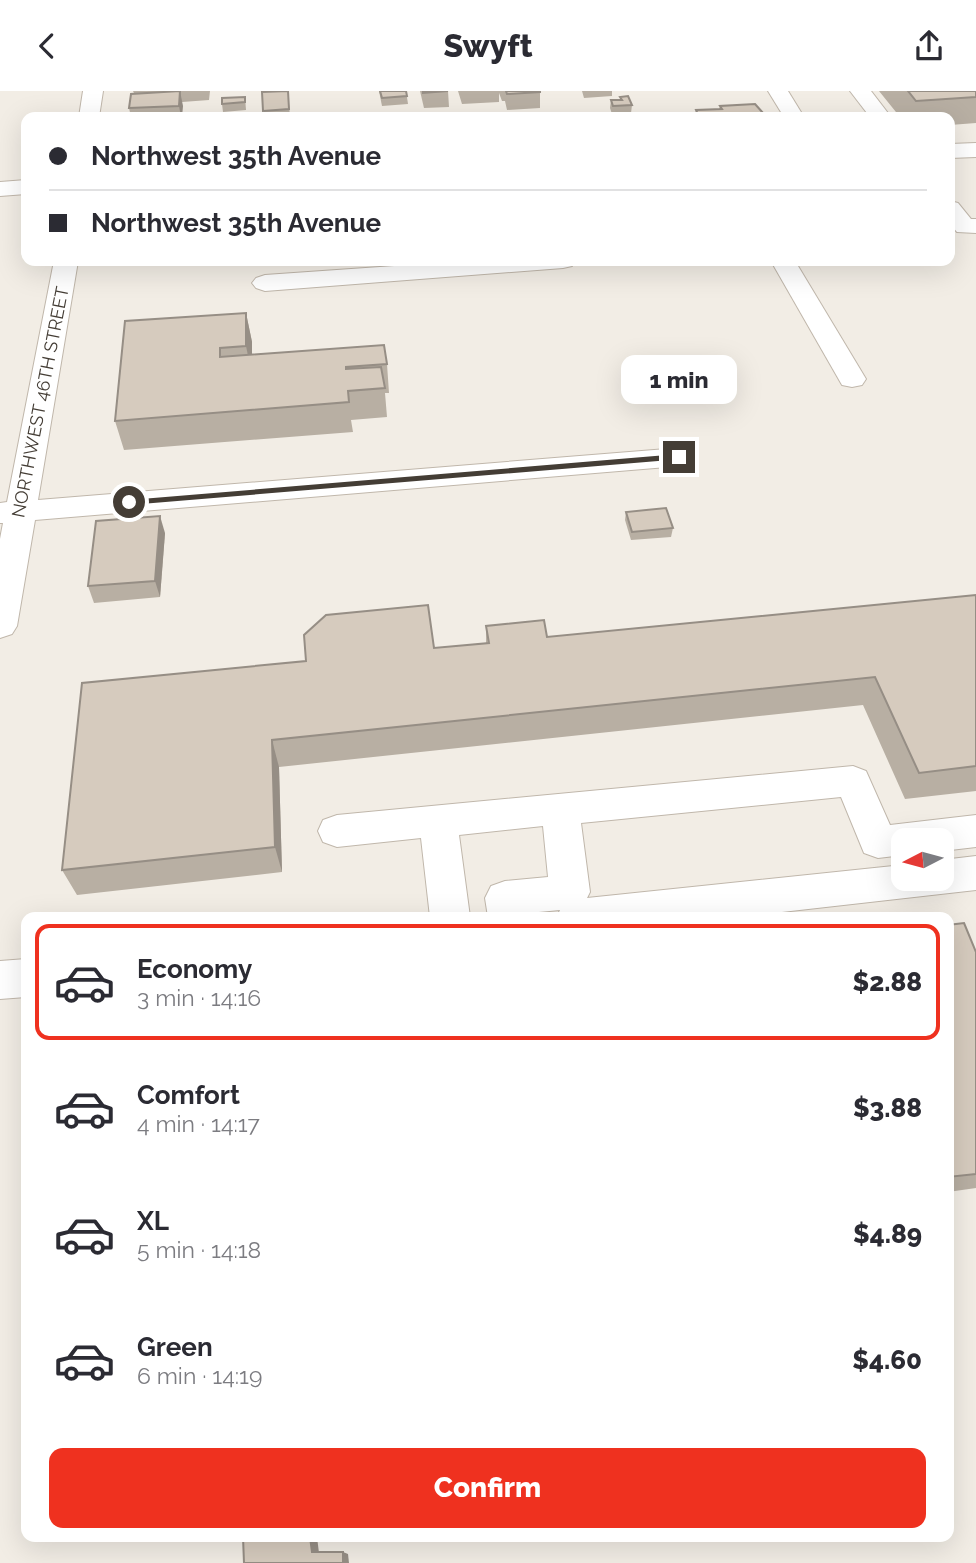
<!DOCTYPE html>
<meta charset="utf-8">
<style>
:root{--surface:#fff;--page:#f2f2f3;--text:#2b2b33;--muted:#7c7c81;--line:#e1e1e2;--accent:#ef311f}
body{margin:0;font-family:Raleway,sans-serif;background:var(--page);color:var(--text);height:100vh;display:flex;flex-direction:column;font-size:26px;white-space:nowrap}
*{box-sizing:border-box;margin:0}
p{font-size:23px;color:var(--muted)}
.icon{flex:none;width:38px;height:38px;fill:none;stroke:currentColor;stroke-width:2;stroke-linecap:round;stroke-linejoin:round}
.map{position:relative;flex:1;overflow:hidden}
.side{position:absolute;left:21px;top:821px;width:933px;height:630px;display:flex;flex-direction:column;background:var(--surface);border-radius:14px;box-shadow:0 7px 28px #0002}
.side>*{flex:none}
.hud{position:absolute;left:21px;top:21px;width:934px;height:154px;border-radius:14px;box-shadow:0 7px 28px #0002;display:grid;align-content:center;height:154px;padding:0 28px;background:var(--surface)}
.needle{width:46px;rotate:264deg}
.buttons{position:absolute;left:891px;top:737px;display:grid;gap:14px}
.buttons a{display:grid;place-items:center;width:63px;height:63px;border-radius:14px;background:var(--surface);box-shadow:0 7px 28px #0002;font-size:35px}
.end{position:absolute;width:32px;height:32px;margin:-16px;border:9px solid #443d35;background:#fff;box-shadow:0 0 0 4px #fff}
.from{border-radius:50%}
.bubble{position:absolute;height:49px;border-radius:14px;background:var(--surface);box-shadow:0 7px 28px #0002;font-size:23px;font-weight:800;line-height:49px;text-align:center}
.hud b{display:flex;align-items:center;gap:24px;height:66px;font-size:26px}
.hud b+b{border-top:2px solid var(--line)}
.hud i{width:18px;height:18px;background:var(--text)}
ul{padding:12px 0 0;list-style:none}
li{display:flex;align-items:center;gap:21px;height:116px;margin:0 14px 10px;padding:0 14px;border:4px solid transparent;border-radius:14px}
li div{flex:1}
li b{display:block;font-size:26px}
li em{font-style:normal;font-weight:800}
li.active{border-color:var(--accent)}
li>.icon{width:63px;height:63px;stroke-width:1.5}
.primary-button{display:flex;gap:14px;margin-top:auto;padding:14px 28px}
.primary-button a{flex:1;height:80px;border-radius:14px;background:var(--accent);color:#fff;font-size:28px;font-weight:800;line-height:80px;text-align:center}
header{display:flex;justify-content:space-between;align-items:center;height:91px;padding:0 28px;background:var(--surface);font-size:32px;font-weight:800}
.map>svg:first-child{display:block}
.lines{fill:none;stroke-linecap:round;stroke-linejoin:round}
.minor-casing{stroke:#c0b7ab;stroke-width:2}
.minor{fill:#fff;fill-rule:evenodd}
.wall{fill:#b8afa3}
.shaded-wall{fill:#968e85}
.building{fill:#d6cbbe;stroke:#968e85;stroke-width:2}
.route{fill:#443d35}
.labels{text-anchor:middle;dominant-baseline:central;stroke-width:6;stroke-linejoin:round;paint-order:stroke}
.far-street-label{font-size:18px;fill:#443d35;stroke:#fff}
</style>
<header><svg class="icon" aria-label="back" viewBox="0 0 24 24"><path d="M15 5l-7 7 7 7"/></svg>Swyft<svg class="icon" aria-label="share" viewBox="0 0 24 24"><path d="M12 15V3M7 8l5-5 5 5M5 13v7h14v-7"/></svg></header>
<div class="map">
<svg width="976" height="1472" viewBox="0 0 976 1472">
<rect width="100%" height="100%" fill="#f2ede5"/>
<g class="lines">
<!-- minor casing -->
<g class="minor-casing">
<g id="minor">
<path d="M 83,0 L 103,0 L 99,26 L 79,26 Z"/>
<path d="M 768,0 L 788,0 L 804,26 L 784,26 Z"/>
<path d="M 850,0 L 871,0 L 891,26 L 870,26 Z"/>
<path d="M 976,52 L 976,66 L 950,67 L 950,53 Z"/>
<path d="M 26,89 L 26,103 L 0,105 L 0,91 Z"/>
<path d="M 950,110 L 958,112 L 971,128 L 976,128 L 976,142 L 957,141 L 950,133 Z"/>
<path d="M 54,170 L 78,170 L 38,409 L 679,357 L 689,360 L 694,366 L 689,372 L 679,375 L 35,429 L 17,535 L 12,543 L 0,547 L 0,448 L 3,432 L 0,432 L 0,412 L 7,411 Z"/>
<path d="M 466,170 L 575,170 L 572,175 L 563,177 L 265,200 L 256,197 L 252,192 L 256,187 L 265,184 Z"/>
<path d="M 771,170 L 795,170 L 866,288 L 862,294 L 852,296 L 842,294 Z"/>
<path d="M 853,675 L 866,680 L 890,734 L 976,724 L 976,756 L 942,760 L 942,749 L 903,749 L 903,764 L 878,767 L 864,762 L 841,706 L 581,732 L 590,801 L 587,807 L 903,774 L 903,788 L 942,788 L 942,769 L 976,765 L 976,799 L 738,826 L 557,826 L 560,819 L 528,822 L 528,826 L 488,826 L 485,807 L 491,795 L 505,790 L 548,786 L 543,735 L 459,744 L 470,826 L 430,826 L 421,747 L 337,756 L 323,751 L 318,740 L 323,729 L 337,724 Z"/>
<path d="M 26,868 L 26,906 L 0,908 L 0,870 Z"/>
</g>
</g>
<!-- minor -->
<use href="#minor" class="minor"/>
</g>
<!-- wall -->
<g class="wall">
<path d="M 133,0 L 210,0 L 209,9 L 182,11 L 182,26 L 131,26 L 129,17 L 134,2 Z"/>
<path d="M 288,0 L 290,26 L 252,26 L 264,25 L 262,1 Z"/>
<path d="M 379,0 L 406,0 L 408,13 L 382,15 Z"/>
<path d="M 420,0 L 448,0 L 449,16 L 424,17 Z"/>
<path d="M 458,0 L 540,0 L 540,17 L 507,19 L 505,10 L 502,10 L 499,2 L 499,11 L 462,13 Z"/>
<path d="M 582,0 L 612,0 L 612,5 L 584,7 Z"/>
<path d="M 879,0 L 976,0 L 976,32 L 950,34 L 950,26 L 900,26 Z"/>
<path d="M 245,6 L 246,19 L 223,21 L 222,13 Z"/>
<path d="M 620,6 L 632,14 L 631,22 L 612,23 L 610,17 L 611,9 L 620,9 Z"/>
<path d="M 720,15 L 763,22 L 762,26 L 695,26 L 696,19 L 719,18 Z"/>
<path d="M 246,222 L 252,251 L 252,264 L 387,273 L 389,302 L 385,302 L 387,326 L 351,329 L 353,341 L 124,359 L 115,330 Z"/>
<path d="M 626,421 L 673,437 L 671,446 L 631,449 L 625,429 Z"/>
<path d="M 165,442 L 160,506 L 94,512 L 88,495 Z"/>
<path d="M 976,504 L 976,700 L 905,708 L 863,614 L 279,676 L 282,781 L 77,804 L 62,779 L 82,592 L 486,552 L 486,535 L 547,546 Z"/>
<path d="M 948,834 L 976,861 L 976,1097 L 948,1101 Z"/>
</g>
<!-- shaded-wall -->
<g class="shaded-wall">
<path d="M 180,0 L 183,15 L 182,26 L 181,26 L 179,15 Z"/>
<path d="M 246,222 L 252,251 L 252,284 L 246,255 Z"/>
<path d="M 160,425 L 165,442 L 160,506 L 155,490 Z"/>
<path d="M 272,649 L 279,676 L 282,781 L 275,756 Z"/>
<path d="M 310,1446 L 317,1446 L 319,1462 L 312,1461 Z"/>
<path d="M 343,1461 L 348,1463 L 349,1472 L 343,1472 Z"/>
</g>
<!-- building -->
<g class="building">
<path d="M 180,0 L 179,15 L 129,17 L 131,3 Z"/>
<path d="M 288,0 L 289,18 L 263,20 L 262,1 Z"/>
<path d="M 380,0 L 406,0 L 407,5 L 382,7 Z"/>
<path d="M 423,0 L 448,0 L 423,2 Z"/>
<path d="M 506,0 L 540,0 L 540,1 L 507,3 Z"/>
<path d="M 908,0 L 976,0 L 976,6 L 916,10 Z"/>
<path d="M 628,5 L 632,14 L 613,15 L 611,9 L 622,9 L 620,6 Z"/>
<path d="M 245,6 L 245,11 L 222,13 L 222,7 Z"/>
<path d="M 755,13 L 763,22 L 760,22 L 762,26 L 699,26 L 696,19 L 722,18 L 720,15 Z"/>
<path d="M 246,222 L 246,255 L 220,257 L 220,266 L 384,254 L 387,273 L 346,276 L 346,278 L 381,276 L 385,297 L 348,300 L 349,311 L 115,330 L 125,230 Z"/>
<path d="M 666,417 L 673,437 L 632,441 L 626,421 Z"/>
<path d="M 160,425 L 155,490 L 88,495 L 96,430 Z"/>
<path d="M 976,504 L 976,675 L 919,682 L 875,586 L 272,649 L 275,756 L 62,779 L 82,592 L 306,570 L 304,544 L 326,524 L 428,514 L 434,557 L 489,552 L 486,535 L 544,529 L 547,546 Z"/>
<path d="M 964,832 L 976,861 L 976,1083 L 948,1086 L 948,834 Z"/>
<path d="M 243,1446 L 310,1446 L 312,1461 L 343,1461 L 343,1472 L 244,1472 Z"/>
</g>
<!-- route -->
<path class="route" d="M 679,363 L 684,366 L 682,368 L 129,414 L 125,411 L 129,409 Z"/>
<g class="labels">
<!-- far-street labels -->
<g class="far-street-label">
<text transform="translate(40 311) rotate(-79)">NORTHWEST 46TH STREET</text>
</g>
</g>
</svg>
<div class="buttons">
<a><svg class="needle" viewBox="-14 -14 28 28"><path d="M0-13l5 13h-10z" fill="#e53935"/><path d="M0 13l5-13h-10z" fill="#7c7c81"/></svg></a>
</div>
<i class="end from" style="left:129px;top:411px"></i>
<i class="end" style="left:679px;top:366px"></i>
<div class="bubble" style="left:621px;top:264px;width:116px">1 min</div>
<div class="hud">
<b><i class="from"></i>Northwest 35th Avenue</b>
<b><i></i>Northwest 35th Avenue</b>
</div>
<section class="side">
<ul>
<li class="active"><svg class="icon" aria-label="car" viewBox="0 0 24 24"><path d="M5 17H2v-5l4-1 3-4h7l3 4 3 1v5h-3M9 17h6M6 11h13"/><circle cx="7" cy="17" r="2"/><circle cx="17" cy="17" r="2"/></svg><div><b>Economy</b><p>3 min · 14:16</p></div><em>$2.88</em></li>
<li><svg class="icon" aria-label="car" viewBox="0 0 24 24"><path d="M5 17H2v-5l4-1 3-4h7l3 4 3 1v5h-3M9 17h6M6 11h13"/><circle cx="7" cy="17" r="2"/><circle cx="17" cy="17" r="2"/></svg><div><b>Comfort</b><p>4 min · 14:17</p></div><em>$3.88</em></li>
<li><svg class="icon" aria-label="car" viewBox="0 0 24 24"><path d="M5 17H2v-5l4-1 3-4h7l3 4 3 1v5h-3M9 17h6M6 11h13"/><circle cx="7" cy="17" r="2"/><circle cx="17" cy="17" r="2"/></svg><div><b>XL</b><p>5 min · 14:18</p></div><em>$4.89</em></li>
<li><svg class="icon" aria-label="car" viewBox="0 0 24 24"><path d="M5 17H2v-5l4-1 3-4h7l3 4 3 1v5h-3M9 17h6M6 11h13"/><circle cx="7" cy="17" r="2"/><circle cx="17" cy="17" r="2"/></svg><div><b>Green</b><p>6 min · 14:19</p></div><em>$4.60</em></li>
</ul>
<div class="primary-button"><a>Confirm</a></div>
</section>
</div>
